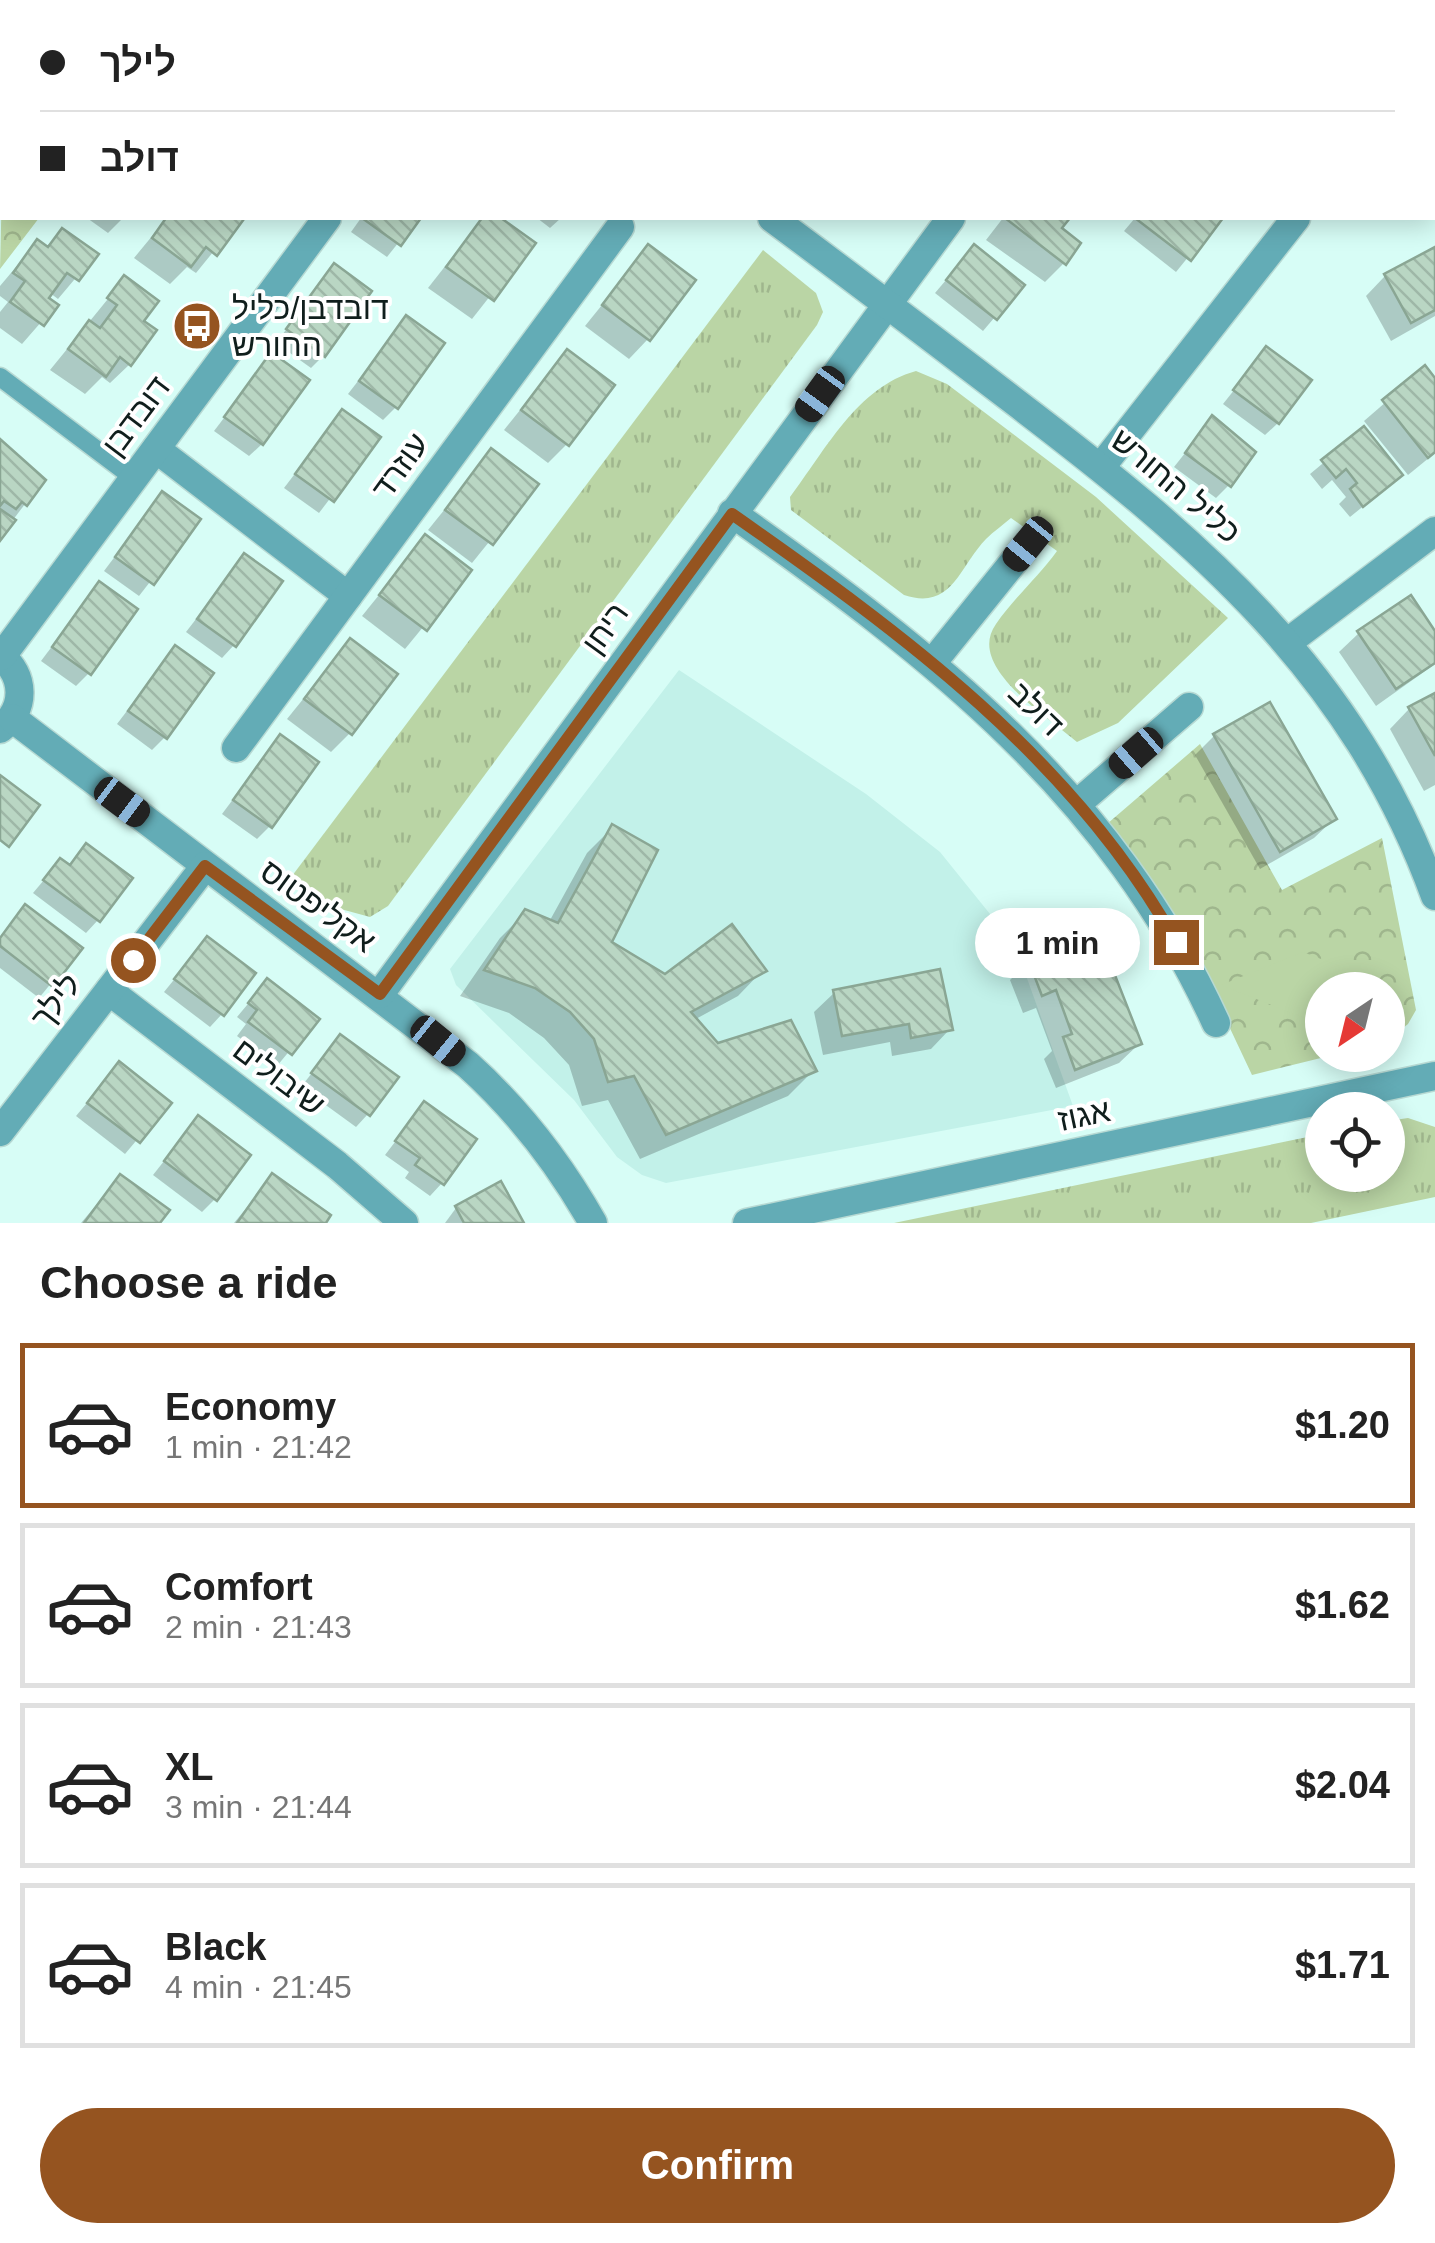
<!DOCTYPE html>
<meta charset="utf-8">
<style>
:root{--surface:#fff;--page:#f6f6f6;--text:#222;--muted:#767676;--line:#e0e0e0;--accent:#955420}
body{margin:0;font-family:Helvetica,Heebo,sans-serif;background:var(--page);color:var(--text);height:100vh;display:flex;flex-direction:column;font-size:38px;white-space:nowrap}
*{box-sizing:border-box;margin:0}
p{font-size:32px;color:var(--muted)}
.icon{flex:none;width:55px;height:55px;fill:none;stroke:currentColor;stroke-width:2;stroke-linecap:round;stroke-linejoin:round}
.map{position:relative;height:1223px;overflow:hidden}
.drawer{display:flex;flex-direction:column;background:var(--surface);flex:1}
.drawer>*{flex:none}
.top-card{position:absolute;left:0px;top:0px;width:1435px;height:220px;box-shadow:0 5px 25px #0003;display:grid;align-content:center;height:220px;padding:0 40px;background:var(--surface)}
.needle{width:65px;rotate:215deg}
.tools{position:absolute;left:1305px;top:972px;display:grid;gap:20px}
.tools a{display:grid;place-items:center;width:100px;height:100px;border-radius:50%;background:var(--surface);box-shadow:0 5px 25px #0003;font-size:50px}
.end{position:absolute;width:45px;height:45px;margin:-22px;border:12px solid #955420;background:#fff;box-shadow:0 0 0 5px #fff}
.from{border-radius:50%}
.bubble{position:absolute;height:70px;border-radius:35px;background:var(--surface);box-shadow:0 5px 25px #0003;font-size:32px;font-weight:600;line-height:70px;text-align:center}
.car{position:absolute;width:30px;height:60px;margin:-30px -15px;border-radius:12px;box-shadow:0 0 8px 2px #0007;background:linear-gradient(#222 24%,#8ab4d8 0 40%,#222 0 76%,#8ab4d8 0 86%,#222 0)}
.top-card b{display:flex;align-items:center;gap:35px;height:95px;font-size:38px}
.top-card b+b{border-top:2px solid var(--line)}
.top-card i{width:25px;height:25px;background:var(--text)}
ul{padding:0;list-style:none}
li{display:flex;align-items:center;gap:30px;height:165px;margin:0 20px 15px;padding:0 20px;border:5px solid var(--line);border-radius:0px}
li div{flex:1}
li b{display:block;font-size:38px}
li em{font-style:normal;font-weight:600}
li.selected{border-color:var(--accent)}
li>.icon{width:90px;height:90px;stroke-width:1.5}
h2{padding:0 40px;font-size:45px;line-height:120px}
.action{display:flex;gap:20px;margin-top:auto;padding:20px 40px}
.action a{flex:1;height:115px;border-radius:60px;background:var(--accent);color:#fff;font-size:40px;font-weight:600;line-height:115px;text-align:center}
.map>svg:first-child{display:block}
.built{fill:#c2f1e9}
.grass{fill:url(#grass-tufts)}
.park{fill:url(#park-crowns)}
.pitch{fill:#bad5a5}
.shadow{fill:#0003}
.building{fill:url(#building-back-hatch);stroke:#8aa694;stroke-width:2.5}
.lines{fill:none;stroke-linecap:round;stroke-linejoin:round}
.service-casing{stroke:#b7d9d3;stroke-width:21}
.minor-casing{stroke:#b7d9d3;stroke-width:31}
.tertiary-casing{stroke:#b7d9d3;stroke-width:31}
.service{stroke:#63acb6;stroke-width:18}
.minor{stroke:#63acb6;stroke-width:28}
.tertiary{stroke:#63acb6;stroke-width:28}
.route{stroke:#955420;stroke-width:12}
.labels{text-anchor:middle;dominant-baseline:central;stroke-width:8;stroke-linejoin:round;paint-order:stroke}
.poi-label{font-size:32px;fill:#101e1c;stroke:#fff;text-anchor:start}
.street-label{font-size:32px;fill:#101e1c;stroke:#fff}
</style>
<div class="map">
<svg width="1435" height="1223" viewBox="0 0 1435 1223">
<defs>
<pattern id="grass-tufts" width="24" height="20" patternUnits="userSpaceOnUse" patternTransform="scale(2.5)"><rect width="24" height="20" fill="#bad5a5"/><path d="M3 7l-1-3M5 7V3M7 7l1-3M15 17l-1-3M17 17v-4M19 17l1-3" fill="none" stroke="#9fb68d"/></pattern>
<pattern id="park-crowns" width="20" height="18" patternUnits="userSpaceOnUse" patternTransform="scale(2.5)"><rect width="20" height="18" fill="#bad5a5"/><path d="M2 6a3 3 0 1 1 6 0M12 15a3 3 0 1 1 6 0" fill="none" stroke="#9fb68d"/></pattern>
<pattern id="building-back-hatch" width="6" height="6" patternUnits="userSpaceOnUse" patternTransform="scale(2.5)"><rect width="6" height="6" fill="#b9d6c3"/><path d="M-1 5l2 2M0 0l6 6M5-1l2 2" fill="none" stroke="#9eb7a7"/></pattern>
</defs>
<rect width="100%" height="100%" fill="#d7fdf6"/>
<!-- built -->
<path class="built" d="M 679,670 L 866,794 L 940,852 L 1015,945 L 1073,1106 L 666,1183 L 642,1175 L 617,1157 L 574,1100 L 456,985 L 450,969 Z"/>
<!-- grass -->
<g class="grass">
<path d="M 763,250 L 816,293 L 823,312 L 817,325 L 388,906 L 370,917 L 337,908 L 292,876 Z"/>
<path d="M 916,371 L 947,384 L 1096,497 L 1228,618 L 1118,723 L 1077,742 C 1049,717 965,667 996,624 C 1014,598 1039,576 1057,551 L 1011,518 C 1003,525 994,531 986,539 C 959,567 952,611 904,595 L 791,510 L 790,497 C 825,451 857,387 916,371 Z"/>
<path d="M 1408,1118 L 1435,1127 L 1435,1197 L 1311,1223 L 894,1223 L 1322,1134 L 1322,1175 L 1388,1175 L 1388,1121 Z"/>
</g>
<!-- park -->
<g class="park">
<path d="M 2,185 L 2,218 L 39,218 L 0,269 Z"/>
<path d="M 1200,744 L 1282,890 L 1382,838 L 1416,1010 L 1408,1024 L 1388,1040 L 1388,990 L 1322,990 L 1322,1055 L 1333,1055 L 1252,1075 L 1202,969 L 1107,824 Z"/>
</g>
<!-- pitch -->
<path class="pitch" d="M 1303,952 L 1357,973 L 1350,990 L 1322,990 L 1322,1025 L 1221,985 Z"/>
<!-- shadow -->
<g class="shadow">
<path d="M 257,0 L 327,0 L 325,2 Z"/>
<path d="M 585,0 L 674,0 L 672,2 Z"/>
<path d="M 839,0 L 907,0 L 904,2 Z"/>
<path d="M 957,0 L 1042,0 L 955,2 Z"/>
<path d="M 2,47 L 2,125 L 0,128 L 0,50 Z"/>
<path d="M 1435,118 L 1435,186 L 1432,190 L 1432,122 Z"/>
<path d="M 87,218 L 123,218 L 108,233 Z"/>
<path d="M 167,218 L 238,218 L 240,219 L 196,273 L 187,267 L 170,284 L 134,258 Z"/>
<path d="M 361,218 L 418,218 L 387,257 L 351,232 Z"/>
<path d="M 483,218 L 496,218 L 532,243 L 472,319 L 428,288 Z"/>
<path d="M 537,218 L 561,218 L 550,228 Z"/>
<path d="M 1003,218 L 1067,218 L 1058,229 L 1064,263 L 1045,282 L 986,240 Z"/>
<path d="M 1135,218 L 1220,218 L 1176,272 L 1124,231 Z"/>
<path d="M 62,231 L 95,255 L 58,299 L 50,293 L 46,299 L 56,305 L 22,344 L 0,328 L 0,312 L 8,302 L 0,296 L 0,286 L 37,242 L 45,248 Z"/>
<path d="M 974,247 L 1022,285 L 983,331 L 935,293 Z"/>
<path d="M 648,248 L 648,339 L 629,359 L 585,326 Z"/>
<path d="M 1435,249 L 1435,316 L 1391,341 L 1366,296 L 1385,276 Z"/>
<path d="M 334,266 L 324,355 L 311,368 L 276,343 Z"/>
<path d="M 125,278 L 141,322 L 130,364 L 110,383 L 102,377 L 85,394 L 50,370 Z"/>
<path d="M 406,319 L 396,407 L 383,420 L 348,394 Z"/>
<path d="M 1266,350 L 1278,423 L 1265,435 L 1223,404 Z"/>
<path d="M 567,352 L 567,444 L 548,463 L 504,430 Z"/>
<path d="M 272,355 L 262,444 L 249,456 L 214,431 Z"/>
<path d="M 1424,369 L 1435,382 L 1435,453 L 1408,475 L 1364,421 Z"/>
<path d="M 342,412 L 377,437 L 319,513 L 284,488 Z"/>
<path d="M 1212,419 L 1229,485 L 1216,498 L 1174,467 Z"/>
<path d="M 1363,430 L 1387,487 L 1350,517 L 1339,504 L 1346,497 L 1332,480 L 1322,489 L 1310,474 Z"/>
<path d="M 0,443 L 25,504 L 0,537 Z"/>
<path d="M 491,452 L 535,485 L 472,563 L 428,530 Z"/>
<path d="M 162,494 L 198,520 L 139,596 L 104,571 Z"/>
<path d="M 425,538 L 469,571 L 405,649 L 362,616 Z"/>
<path d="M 244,557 L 234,645 L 222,658 L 186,632 Z"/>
<path d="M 99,584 L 89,673 L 76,686 L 41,661 Z"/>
<path d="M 1359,633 L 1435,635 L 1435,664 L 1376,706 L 1339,652 Z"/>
<path d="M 350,641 L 350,733 L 331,752 L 287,719 Z"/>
<path d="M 175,648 L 165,737 L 152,750 L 117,724 Z"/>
<path d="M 1435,695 L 1435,785 L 1424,791 L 1390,729 L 1409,709 Z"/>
<path d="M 1214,736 L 1334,819 L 1314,838 L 1260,869 L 1195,755 Z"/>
<path d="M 280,737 L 270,826 L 257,839 L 222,814 Z"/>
<path d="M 612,828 L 609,943 L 665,977 L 763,970 L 738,996 L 694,1020 L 717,1045 L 814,1070 L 788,1096 L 640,1159 L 608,1100 L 582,1106 L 569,1065 L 544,1038 L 509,1013 L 460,996 L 500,938 L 526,912 L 549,922 L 587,853 Z"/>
<path d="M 86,846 L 98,920 L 86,933 L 33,893 L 60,861 L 68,867 Z"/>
<path d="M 26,907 L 80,948 L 39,998 L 0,968 L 0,937 Z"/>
<path d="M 207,939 L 222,1014 L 210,1027 L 164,992 Z"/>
<path d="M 1029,961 L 1139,1044 L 1119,1063 L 1056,1088 L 1044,1059 L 1052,1051 L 1036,1008 L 1023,1013 L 1010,980 Z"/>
<path d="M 267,981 L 316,1019 L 277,1066 L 237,1036 L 246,1024 L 237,1017 Z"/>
<path d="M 834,993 L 950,1029 L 931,1049 L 892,1056 L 890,1042 L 823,1055 L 814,1012 Z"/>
<path d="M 340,1037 L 368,1114 L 356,1127 L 301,1087 Z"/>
<path d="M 119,1065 L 168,1103 L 125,1154 L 76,1116 Z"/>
<path d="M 424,1104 L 442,1183 L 430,1196 L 405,1178 L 409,1172 L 385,1155 Z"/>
<path d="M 198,1118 L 215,1199 L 202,1212 L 153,1175 Z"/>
<path d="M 120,1177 L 166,1210 L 157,1223 L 81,1223 Z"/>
<path d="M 272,1177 L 328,1216 L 323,1223 L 234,1223 Z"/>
<path d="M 500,1184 L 521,1223 L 445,1223 L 456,1208 Z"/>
</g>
<!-- building -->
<g class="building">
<path d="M 1299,0 L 1371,0 L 1374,2 L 1298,2 Z"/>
<path d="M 166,218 L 242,218 L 244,219 L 217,256 L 206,247 L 191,267 L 152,238 Z"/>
<path d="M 362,218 L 421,218 L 401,246 Z"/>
<path d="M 482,218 L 501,218 L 536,243 L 494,301 L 446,267 Z"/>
<path d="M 1005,218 L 1070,218 L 1062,228 L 1081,243 L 1066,265 Z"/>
<path d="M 1135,218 L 1223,218 L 1191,261 Z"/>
<path d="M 62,228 L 99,254 L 79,281 L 67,273 L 49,298 L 59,305 L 44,326 L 10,302 L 25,281 L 13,273 L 37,239 L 48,247 Z"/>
<path d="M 648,244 L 696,280 L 650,341 L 602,305 Z"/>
<path d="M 974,244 L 1025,285 L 997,320 L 946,280 Z"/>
<path d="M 1435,247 L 1435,310 L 1411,323 L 1384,274 Z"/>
<path d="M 334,263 L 372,291 L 325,357 L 286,329 Z"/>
<path d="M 124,275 L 159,301 L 144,321 L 157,330 L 131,366 L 120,357 L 106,377 L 68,349 L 89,320 L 100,328 L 117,305 L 107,298 Z"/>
<path d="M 406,315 L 445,343 L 398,409 L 359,381 Z"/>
<path d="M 1266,346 L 1312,380 L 1279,424 L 1233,390 Z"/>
<path d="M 567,349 L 615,385 L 569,446 L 521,410 Z"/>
<path d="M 271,352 L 310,380 L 263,445 L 224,417 Z"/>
<path d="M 1425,365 L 1435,378 L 1435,452 L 1428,458 L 1382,400 Z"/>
<path d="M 342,409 L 381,437 L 334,502 L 295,474 Z"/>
<path d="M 1212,415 L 1256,452 L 1231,487 L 1185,453 Z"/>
<path d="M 1364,426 L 1403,475 L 1363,507 L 1350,489 L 1357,483 L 1346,469 L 1336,478 L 1321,460 Z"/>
<path d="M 0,439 L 46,480 L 27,506 L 22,502 L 16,509 L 4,501 L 0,506 Z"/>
<path d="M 491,448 L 539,484 L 493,545 L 445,510 Z"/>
<path d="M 162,491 L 201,519 L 154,585 L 115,557 Z"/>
<path d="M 0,509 L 16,520 L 0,541 Z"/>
<path d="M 425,534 L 472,570 L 427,631 L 379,595 Z"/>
<path d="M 244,553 L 283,581 L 236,647 L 197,619 Z"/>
<path d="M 99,581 L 138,609 L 91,675 L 52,647 Z"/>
<path d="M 1411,595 L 1435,631 L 1435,663 L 1396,689 L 1357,631 Z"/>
<path d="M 350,638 L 398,674 L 352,735 L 304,699 Z"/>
<path d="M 175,645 L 214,673 L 167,739 L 128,711 Z"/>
<path d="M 1435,693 L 1435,756 L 1408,707 Z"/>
<path d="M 1270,702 L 1337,819 L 1280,852 L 1213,734 Z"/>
<path d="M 280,734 L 319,762 L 272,828 L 233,800 Z"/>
<path d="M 0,775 L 40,805 L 9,847 L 0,840 Z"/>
<path d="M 612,824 L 658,850 L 612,942 L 665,974 L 732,924 L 767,971 L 691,1012 L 718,1043 L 791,1020 L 817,1071 L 666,1135 L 634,1076 L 608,1082 L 594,1039 L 570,1012 L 535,988 L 484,970 L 525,909 L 558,923 Z"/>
<path d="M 86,843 L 133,878 L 100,922 L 43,880 L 60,858 L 70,865 Z"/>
<path d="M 25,904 L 83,948 L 53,987 L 0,946 L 0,938 Z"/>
<path d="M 1098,932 L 1142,1044 L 1075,1070 L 1063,1037 L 1072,1034 L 1056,990 L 1042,996 L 1028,959 Z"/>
<path d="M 207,936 L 256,973 L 224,1016 L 174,979 Z"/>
<path d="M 940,969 L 953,1030 L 911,1038 L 909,1024 L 842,1036 L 833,990 Z"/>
<path d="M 267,978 L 320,1019 L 292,1055 L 248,1022 L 257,1010 L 248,1003 Z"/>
<path d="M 340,1034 L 399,1077 L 370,1116 L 311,1073 Z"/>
<path d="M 119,1061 L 172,1103 L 140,1143 L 87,1103 Z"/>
<path d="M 424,1101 L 477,1139 L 444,1185 L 415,1165 L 420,1158 L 395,1141 Z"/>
<path d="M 198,1115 L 251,1155 L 217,1201 L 164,1161 Z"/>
<path d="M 272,1173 L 331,1215 L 326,1223 L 237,1223 Z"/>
<path d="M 120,1174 L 170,1210 L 160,1223 L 84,1223 Z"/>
<path d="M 501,1181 L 524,1223 L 464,1223 L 455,1206 Z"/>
</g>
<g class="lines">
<!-- service casing -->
<g class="service-casing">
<g id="service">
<path d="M 78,0 L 81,2"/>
<path d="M 0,377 L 134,478"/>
</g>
</g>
<!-- minor casing -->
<g class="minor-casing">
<g id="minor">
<path d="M 755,2 L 757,0"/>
<path d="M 1112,2 L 1114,0"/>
<path d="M 156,449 L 348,596"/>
<path d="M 1101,467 L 1296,218"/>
<path d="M 732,513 C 934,656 1111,793 1216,1023"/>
<path d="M 1288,642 L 1435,531"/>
<path d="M 0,655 C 25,676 27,708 0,729"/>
<path d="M 2,656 L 327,218"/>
<path d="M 933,662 L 1028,544"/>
<path d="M 12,718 L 468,1065 C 519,1111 559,1163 593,1223"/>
<path d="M 236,748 L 620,227"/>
<path d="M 1078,803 L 1189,707"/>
<path d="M 109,991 L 337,1165 L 404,1223"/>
<path d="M 380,994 L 951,218"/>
<path d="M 0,1132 L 205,866"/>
<path d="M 747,1223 L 1435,1076"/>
</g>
</g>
<!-- tertiary casing -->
<g class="tertiary-casing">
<g id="tertiary">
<path d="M 483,0 L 487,2"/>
<path d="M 772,218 C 853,278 933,339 1014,401 C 1198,541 1353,671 1435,896"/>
</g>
</g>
<!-- service -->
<use href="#service" class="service"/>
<!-- minor -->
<use href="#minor" class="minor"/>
<!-- tertiary -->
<use href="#tertiary" class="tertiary"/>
</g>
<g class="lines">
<!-- route -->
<path class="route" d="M 133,960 L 205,866 L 380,994 L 732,514 C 902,633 1073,758 1176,942"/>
</g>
<!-- icons -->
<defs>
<g id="bus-disc" transform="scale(2.5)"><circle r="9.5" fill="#955420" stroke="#fff"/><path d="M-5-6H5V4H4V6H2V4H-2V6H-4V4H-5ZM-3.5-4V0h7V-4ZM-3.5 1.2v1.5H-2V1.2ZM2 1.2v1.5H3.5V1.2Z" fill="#fff"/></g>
</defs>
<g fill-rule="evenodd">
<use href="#bus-disc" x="197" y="326"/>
</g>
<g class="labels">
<!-- poi labels -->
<g class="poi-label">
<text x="232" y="308">דובדבן/כליל<tspan x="232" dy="37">החורש</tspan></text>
</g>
<!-- street labels -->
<g class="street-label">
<text transform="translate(136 416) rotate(-53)">דובדבן</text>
<text transform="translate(400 466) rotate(-54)">עוזרד</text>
<text transform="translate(1176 486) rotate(40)">כליל החורש</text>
<text transform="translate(605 628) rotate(-54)">ריחן</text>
<text transform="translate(1036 709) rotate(44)">דולב</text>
<text transform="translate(318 906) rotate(36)">אקליפטוס</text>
<text transform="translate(56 1001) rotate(-52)">לילך</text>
<text transform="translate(279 1077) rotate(37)">שיבולים</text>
<text transform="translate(1084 1115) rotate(-12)">אגוז</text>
</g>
</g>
</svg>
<div class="tools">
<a><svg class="needle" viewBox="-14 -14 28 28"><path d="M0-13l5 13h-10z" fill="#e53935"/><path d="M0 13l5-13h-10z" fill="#767676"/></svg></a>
<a><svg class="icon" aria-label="locate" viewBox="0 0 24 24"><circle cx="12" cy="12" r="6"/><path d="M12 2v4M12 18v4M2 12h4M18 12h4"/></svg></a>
</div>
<i class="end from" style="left:133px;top:960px"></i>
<i class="end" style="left:1176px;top:942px"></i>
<div class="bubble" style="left:975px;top:908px;width:165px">1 min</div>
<i class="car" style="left:820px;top:394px;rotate:216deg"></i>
<i class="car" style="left:1028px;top:544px;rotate:219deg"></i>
<i class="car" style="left:1136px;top:753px;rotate:229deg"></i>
<i class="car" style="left:122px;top:802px;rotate:127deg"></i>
<i class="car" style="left:438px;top:1041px;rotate:129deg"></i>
<div class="top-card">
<b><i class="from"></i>לילך</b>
<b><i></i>דולב</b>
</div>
</div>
<section class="drawer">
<h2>Choose a ride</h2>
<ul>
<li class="selected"><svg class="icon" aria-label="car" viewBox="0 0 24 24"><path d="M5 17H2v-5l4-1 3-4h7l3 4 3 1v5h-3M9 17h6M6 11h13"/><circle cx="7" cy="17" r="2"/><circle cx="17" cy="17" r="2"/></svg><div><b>Economy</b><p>1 min · 21:42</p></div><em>$1.20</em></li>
<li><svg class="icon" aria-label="car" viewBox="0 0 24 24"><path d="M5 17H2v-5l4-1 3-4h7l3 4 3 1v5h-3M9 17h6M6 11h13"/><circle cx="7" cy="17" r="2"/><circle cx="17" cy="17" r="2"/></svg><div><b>Comfort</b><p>2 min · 21:43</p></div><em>$1.62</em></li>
<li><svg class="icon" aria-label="car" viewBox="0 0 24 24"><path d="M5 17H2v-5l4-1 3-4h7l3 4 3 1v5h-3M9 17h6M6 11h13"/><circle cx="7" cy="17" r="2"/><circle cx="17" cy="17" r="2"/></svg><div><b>XL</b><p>3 min · 21:44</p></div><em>$2.04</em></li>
<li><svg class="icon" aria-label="car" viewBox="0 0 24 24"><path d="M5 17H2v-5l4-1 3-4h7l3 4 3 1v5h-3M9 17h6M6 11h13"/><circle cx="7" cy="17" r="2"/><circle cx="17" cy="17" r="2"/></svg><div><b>Black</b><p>4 min · 21:45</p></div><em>$1.71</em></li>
</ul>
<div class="action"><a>Confirm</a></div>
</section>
